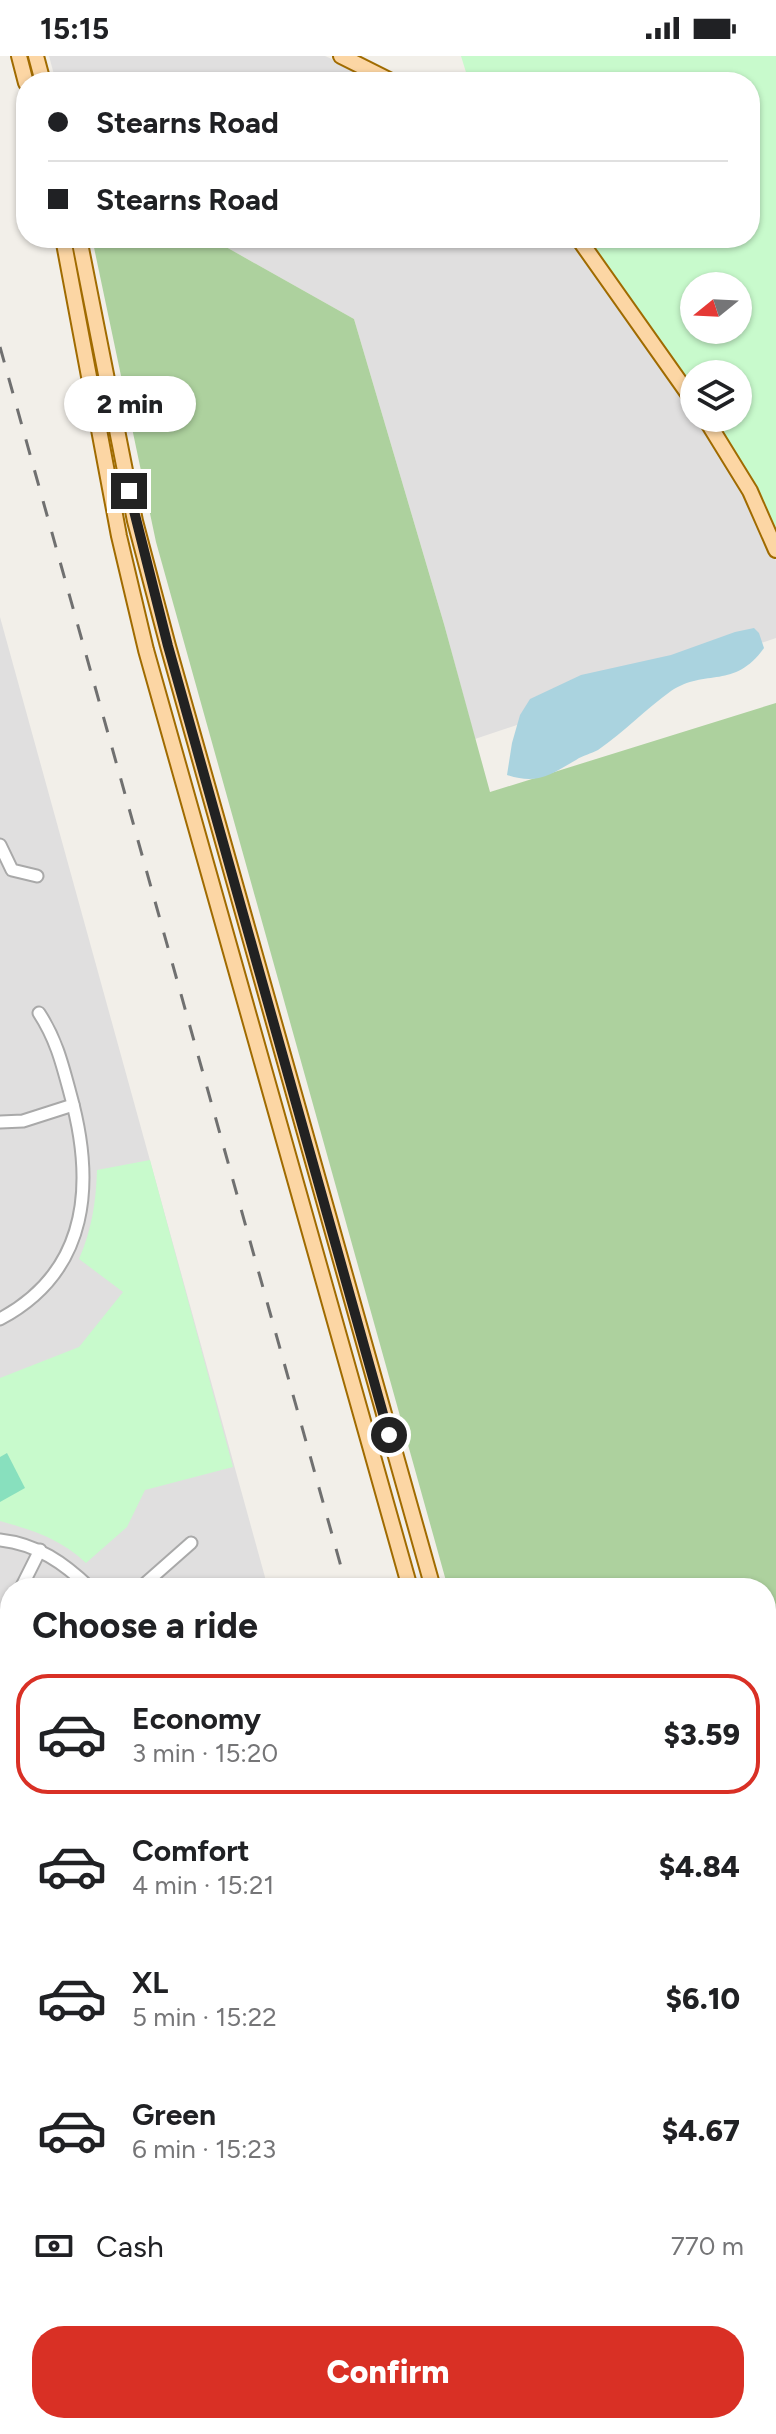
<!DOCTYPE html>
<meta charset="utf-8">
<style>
:root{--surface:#fff;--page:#f2f2f2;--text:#202124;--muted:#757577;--line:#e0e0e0;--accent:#d93025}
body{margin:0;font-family:Figtree,sans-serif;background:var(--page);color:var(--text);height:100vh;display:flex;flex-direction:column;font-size:30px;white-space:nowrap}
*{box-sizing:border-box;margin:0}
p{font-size:26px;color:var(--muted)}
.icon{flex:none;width:44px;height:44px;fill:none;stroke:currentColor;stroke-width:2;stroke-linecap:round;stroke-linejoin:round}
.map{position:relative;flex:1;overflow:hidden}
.details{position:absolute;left:0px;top:1522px;width:776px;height:856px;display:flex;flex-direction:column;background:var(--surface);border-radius:32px 32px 0 0;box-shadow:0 2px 6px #0004}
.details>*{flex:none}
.banner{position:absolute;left:16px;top:16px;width:744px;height:176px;border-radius:32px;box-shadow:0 2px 6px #0004;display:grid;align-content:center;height:176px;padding:0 32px;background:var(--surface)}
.needle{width:52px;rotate:252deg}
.buttons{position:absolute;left:680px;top:216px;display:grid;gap:16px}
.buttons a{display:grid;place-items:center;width:72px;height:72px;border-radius:50%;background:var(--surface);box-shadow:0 2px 6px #0004;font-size:40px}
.end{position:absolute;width:36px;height:36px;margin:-18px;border:10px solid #222;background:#fff;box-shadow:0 0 0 4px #fff}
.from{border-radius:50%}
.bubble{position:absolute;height:56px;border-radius:28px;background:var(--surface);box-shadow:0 2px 6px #0004;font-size:26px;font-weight:800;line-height:56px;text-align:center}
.banner b{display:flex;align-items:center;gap:28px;height:76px;font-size:30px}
.banner b+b{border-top:2px solid var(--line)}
.banner i{width:20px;height:20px;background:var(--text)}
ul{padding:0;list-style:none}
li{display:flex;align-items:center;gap:24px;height:120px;margin:0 16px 12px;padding:0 16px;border:4px solid transparent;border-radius:32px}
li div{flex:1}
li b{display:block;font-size:30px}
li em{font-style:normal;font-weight:800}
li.active{border-color:var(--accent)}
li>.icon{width:72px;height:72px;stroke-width:1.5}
h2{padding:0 32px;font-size:36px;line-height:96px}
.pay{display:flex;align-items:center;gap:20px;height:88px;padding:0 32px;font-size:30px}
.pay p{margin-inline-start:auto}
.cta{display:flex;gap:16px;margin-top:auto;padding:16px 32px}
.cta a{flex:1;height:92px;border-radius:32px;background:var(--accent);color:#fff;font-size:32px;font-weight:800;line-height:92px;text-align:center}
.status{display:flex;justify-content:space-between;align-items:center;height:56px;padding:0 40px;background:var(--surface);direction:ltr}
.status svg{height:22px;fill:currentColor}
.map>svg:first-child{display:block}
.residential{fill:#e0dfdf}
.construction{fill:#c7c7b4}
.forest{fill:#add19e}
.park{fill:#c8facc;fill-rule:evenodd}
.pitch{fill:#88e0be}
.water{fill:#aad3df}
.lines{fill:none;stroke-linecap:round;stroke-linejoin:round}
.minor-casing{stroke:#a9a9a9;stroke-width:15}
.major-casing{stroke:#a06b00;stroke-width:18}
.minor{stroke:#fff;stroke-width:11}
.major{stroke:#fcd6a4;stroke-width:14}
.rail{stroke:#707070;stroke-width:3;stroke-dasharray:16 16;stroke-linecap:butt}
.route{stroke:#222;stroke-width:10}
</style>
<div class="status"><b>15:15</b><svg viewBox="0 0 49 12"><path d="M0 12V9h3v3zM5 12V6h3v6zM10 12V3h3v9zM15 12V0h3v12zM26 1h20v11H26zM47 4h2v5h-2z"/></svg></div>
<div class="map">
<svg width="776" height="2378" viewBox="0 0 776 2378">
<rect width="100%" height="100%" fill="#f2efe9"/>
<!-- residential -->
<g class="residential">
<path d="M 49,0 L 325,0 L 385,26 L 56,26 Z"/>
<path d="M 210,182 L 574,182 L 694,354 L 694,362 L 699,362 L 719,390 L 760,467 L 776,505 L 776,582 L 475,683 L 444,568 L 354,263 Z"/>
<path d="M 0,561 L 268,1532 L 10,1532 L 10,2143 L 0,2148 Z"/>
</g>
<!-- construction -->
<g class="construction">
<path d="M 776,1767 L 776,2378 L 686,2378 L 684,2368 L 766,2368 L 766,1772 Z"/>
<path d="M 10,2165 L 10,2368 L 148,2368 L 151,2378 L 0,2378 L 0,2170 Z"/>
</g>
<!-- forest -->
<path class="forest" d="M 92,182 L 210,182 L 354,263 L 444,568 L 490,736 L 776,647 L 776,1722 L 766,1727 L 766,1532 L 448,1532 L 156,486 Z"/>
<!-- park -->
<g class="park">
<path d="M 461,0 L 776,0 L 776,472 L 759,434 L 715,362 L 738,362 L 738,318 L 694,318 L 694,332 L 586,182 L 750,182 L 750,26 L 469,26 ZM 694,230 L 738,230 L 738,274 L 694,274 Z"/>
<path d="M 150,1104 L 233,1411 L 145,1434 L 127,1471 L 86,1507 C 61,1483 32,1474 0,1465 L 0,1322 L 79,1291 L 123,1236 L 79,1203 C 92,1173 96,1146 97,1114 Z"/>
<path d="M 148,2368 L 521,2368 L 523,2378 L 151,2378 Z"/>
</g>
<!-- pitch -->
<path class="pitch" d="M 7,1397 L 25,1432 L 0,1446 L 0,1401 Z"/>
<!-- water -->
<path class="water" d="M 754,572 L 759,577 L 764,592 C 734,634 706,612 671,635 C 646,653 624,676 598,694 C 591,698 583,699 576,704 C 550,719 537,729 507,719 L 512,687 L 520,659 L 530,643 L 581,619 L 671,599 L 735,576 Z"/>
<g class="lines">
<!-- minor casing -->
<g class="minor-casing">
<g id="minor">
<path d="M 0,789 L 12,814 L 37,820"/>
<path d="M 0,1066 L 23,1065 L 73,1049"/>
<path d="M 0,1263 C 90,1215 95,1126 70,1037 C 62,1007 56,983 39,957"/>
<path d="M 0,1484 C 37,1488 64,1507 90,1532"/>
<path d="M 21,1532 L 40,1494"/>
<path d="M 140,1532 L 191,1487"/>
<path d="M 0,1793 L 10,1786"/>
</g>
</g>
<!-- major casing -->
<g class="major-casing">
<g id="major">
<path d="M 19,0 L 26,27"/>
<path d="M 36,0 L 43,26"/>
<path d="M 341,0 L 393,26"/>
<path d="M 63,182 L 119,480 L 146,594 L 410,1532"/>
<path d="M 79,182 L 135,465 L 168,590 L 433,1532"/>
<path d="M 578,182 L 694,346"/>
<path d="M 705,362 L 750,435 L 776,494"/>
<path d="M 766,1746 L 776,1740"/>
<path d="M 766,1769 L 776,1763"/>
<path d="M 0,2152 L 10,2148"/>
<path d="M 633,2368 L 634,2378"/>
<path d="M 652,2368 L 653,2378"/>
</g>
</g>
<!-- minor -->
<use href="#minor" class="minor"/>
<!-- major -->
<use href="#major" class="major"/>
<!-- rail -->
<g class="rail">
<path d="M 0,291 L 347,1532"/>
<path d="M 572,2368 L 573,2378"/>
</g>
</g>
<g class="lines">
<!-- route -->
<path class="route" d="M 129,435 L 168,590 L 389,1379"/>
</g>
</svg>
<div class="buttons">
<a><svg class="needle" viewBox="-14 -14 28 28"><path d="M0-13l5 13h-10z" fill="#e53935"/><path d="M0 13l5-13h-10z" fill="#757577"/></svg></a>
<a><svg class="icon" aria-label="layers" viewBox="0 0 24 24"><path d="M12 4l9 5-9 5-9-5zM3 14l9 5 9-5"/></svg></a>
</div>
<i class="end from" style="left:389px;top:1379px"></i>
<i class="end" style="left:129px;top:435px"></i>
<div class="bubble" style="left:64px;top:320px;width:132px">2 min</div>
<div class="banner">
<b><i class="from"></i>Stearns Road</b>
<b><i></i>Stearns Road</b>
</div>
<section class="details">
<h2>Choose a ride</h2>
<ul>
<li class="active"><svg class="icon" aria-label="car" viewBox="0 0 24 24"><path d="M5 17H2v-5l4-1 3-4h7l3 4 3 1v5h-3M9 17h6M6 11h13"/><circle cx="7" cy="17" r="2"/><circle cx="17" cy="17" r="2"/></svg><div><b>Economy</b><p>3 min · 15:20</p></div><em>$3.59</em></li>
<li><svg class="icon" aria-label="car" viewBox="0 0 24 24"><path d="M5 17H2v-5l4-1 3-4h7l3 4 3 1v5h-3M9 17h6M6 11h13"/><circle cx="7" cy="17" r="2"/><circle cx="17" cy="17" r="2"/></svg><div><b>Comfort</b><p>4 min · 15:21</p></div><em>$4.84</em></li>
<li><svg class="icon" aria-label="car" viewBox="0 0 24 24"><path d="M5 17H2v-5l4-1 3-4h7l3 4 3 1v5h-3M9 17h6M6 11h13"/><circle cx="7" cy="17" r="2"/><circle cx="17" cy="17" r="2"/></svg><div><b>XL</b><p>5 min · 15:22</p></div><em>$6.10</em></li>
<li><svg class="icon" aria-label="car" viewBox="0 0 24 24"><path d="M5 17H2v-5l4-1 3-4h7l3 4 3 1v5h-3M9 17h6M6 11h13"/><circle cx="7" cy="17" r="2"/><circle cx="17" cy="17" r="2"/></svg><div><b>Green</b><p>6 min · 15:23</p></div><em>$4.67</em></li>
</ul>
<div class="pay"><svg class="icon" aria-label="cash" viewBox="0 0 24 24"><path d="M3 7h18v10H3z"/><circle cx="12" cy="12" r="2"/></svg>Cash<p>770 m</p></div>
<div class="cta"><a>Confirm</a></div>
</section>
</div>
